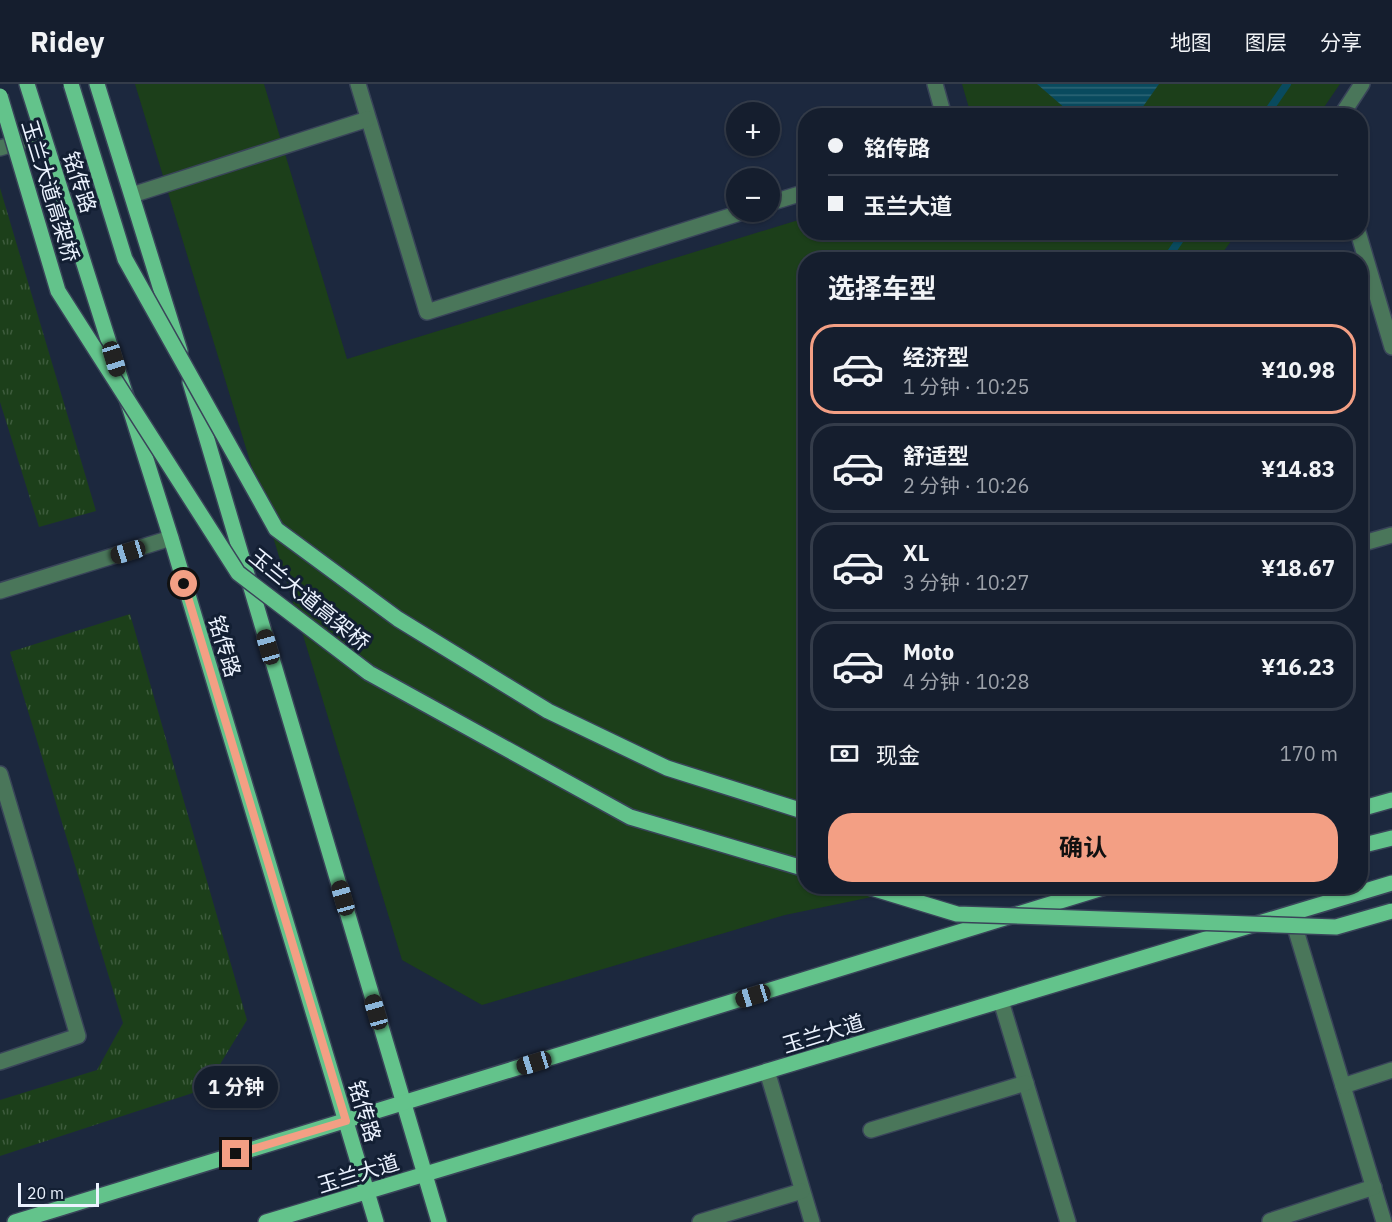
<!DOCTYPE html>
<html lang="zh">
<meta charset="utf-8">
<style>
:root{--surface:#151e2e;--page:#1e2736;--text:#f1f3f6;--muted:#9da2aa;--line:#343c4a;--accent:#f39f84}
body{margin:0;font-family:"IBM Plex Sans","Noto Sans SC",sans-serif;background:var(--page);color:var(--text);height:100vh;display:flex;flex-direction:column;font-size:22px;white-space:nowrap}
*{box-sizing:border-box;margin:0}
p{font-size:20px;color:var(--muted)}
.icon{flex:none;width:33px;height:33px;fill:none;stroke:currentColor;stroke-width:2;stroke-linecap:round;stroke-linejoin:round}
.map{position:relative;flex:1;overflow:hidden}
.details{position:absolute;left:798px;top:168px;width:570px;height:642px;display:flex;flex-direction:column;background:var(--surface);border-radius:24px;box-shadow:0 2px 4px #0004,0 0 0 2px var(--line)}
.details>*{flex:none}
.hud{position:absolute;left:798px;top:24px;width:570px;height:132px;border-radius:24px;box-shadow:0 2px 4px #0004,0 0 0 2px var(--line);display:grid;align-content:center;height:132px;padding:0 30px;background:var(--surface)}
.buttons{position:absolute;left:726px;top:18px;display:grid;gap:12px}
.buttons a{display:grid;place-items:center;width:54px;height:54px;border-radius:50%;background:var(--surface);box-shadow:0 2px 4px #0004,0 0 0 2px var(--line);font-size:30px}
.scale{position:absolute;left:18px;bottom:15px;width:81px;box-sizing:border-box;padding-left:6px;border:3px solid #ecf3ff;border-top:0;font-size:16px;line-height:21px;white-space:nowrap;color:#ecf3ff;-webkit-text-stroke:4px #131f33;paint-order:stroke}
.end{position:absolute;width:27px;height:27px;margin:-14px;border:8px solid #f39f84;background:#111;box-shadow:0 0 0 3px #111}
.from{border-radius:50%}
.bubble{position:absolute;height:42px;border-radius:21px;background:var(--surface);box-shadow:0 2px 4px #0004,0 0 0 2px var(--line);font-size:20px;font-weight:700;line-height:42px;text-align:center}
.car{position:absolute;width:18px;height:36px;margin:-18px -9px;border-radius:8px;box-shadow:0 0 4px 2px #0007;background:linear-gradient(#222 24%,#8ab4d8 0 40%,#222 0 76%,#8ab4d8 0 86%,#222 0)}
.hud b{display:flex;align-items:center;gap:21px;height:57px;font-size:22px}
.hud b+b{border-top:2px solid var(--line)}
.hud i{width:15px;height:15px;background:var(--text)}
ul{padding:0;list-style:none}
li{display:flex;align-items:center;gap:18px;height:90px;margin:0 12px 9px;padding:0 18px;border:3px solid var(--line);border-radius:24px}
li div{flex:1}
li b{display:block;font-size:22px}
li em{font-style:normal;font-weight:700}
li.current{border-color:var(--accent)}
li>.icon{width:54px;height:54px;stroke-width:1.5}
h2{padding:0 30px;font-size:27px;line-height:72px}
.pay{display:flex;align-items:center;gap:15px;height:66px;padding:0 30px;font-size:22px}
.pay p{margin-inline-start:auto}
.action{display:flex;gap:12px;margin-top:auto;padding:12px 30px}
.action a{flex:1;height:69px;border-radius:24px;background:var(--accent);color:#111;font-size:24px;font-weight:700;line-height:69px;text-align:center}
header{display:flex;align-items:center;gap:36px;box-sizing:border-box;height:84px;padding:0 30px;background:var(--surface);border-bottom:2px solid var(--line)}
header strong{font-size:28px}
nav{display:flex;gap:33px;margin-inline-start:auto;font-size:21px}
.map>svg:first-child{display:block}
.grass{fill:url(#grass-tufts)}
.green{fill:#1c3f1a}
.water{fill:url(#water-rules)}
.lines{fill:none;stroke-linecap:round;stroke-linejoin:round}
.stream{stroke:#094a5e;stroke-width:8}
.minor-casing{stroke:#394459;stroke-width:18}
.major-casing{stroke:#394459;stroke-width:18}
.minor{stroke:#4a765a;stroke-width:15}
.major{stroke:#63c38b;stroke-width:15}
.major-bridge-casing{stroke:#394459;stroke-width:18;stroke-linecap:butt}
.major-bridge{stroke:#63c38b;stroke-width:15}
.route{stroke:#f39f84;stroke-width:8}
.labels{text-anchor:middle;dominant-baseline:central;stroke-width:6;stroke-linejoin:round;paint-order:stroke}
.street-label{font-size:21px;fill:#ecf3ff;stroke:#131f33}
</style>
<header>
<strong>Ridey</strong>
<nav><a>地图</a><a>图层</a><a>分享</a></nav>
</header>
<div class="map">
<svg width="1392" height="1138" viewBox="0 0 1392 1138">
<defs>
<pattern id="grass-tufts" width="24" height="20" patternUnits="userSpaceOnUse" patternTransform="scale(1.5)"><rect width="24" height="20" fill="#1c3f1a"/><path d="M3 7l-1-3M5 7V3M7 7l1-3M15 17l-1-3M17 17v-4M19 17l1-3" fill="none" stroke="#3d5b3c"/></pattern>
<pattern id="water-rules" width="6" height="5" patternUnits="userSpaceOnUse" patternTransform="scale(1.5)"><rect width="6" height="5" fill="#094a5e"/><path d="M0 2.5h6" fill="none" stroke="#2d6576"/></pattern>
</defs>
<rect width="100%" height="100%" fill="#1c283e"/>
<!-- grass -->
<g class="grass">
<path d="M 0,104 L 96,427 L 39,443 L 0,318 Z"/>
<path d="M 130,530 L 247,936 L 205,1005 L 0,1072 L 0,1016 L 97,986 L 123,939 L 10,568 Z"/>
</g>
<!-- green -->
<g class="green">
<path d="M 135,0 L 264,0 L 347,275 L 805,134 L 806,148 L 1237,149 L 1218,175 L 806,176 L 806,769 L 802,774 L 805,773 L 806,802 L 920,803 L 785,831 L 482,921 L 402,876 Z"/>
<path d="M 962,0 L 1340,0 L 1318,32 L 971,31 Z"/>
</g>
<!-- water -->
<path class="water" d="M 1037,0 L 1159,0 L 1137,31 L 1074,32 Z"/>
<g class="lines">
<!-- stream -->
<g class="stream">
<path d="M 1265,32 L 1287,0"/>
<path d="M 1166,176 L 1185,148"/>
</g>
<!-- minor casing -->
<g class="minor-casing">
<g id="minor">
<path d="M 358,0 L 427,228 L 743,128"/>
<path d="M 935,0 L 944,32"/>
<path d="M 1341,32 L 1362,0"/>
<path d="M 0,64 L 43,51"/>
<path d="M 132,111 L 368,35"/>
<path d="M 770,119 L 806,108"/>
<path d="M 1358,148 L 1392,263"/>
<path d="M 1360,460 L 1392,451"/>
<path d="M 0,507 L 171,454"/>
<path d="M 0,690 L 78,952 L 0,978"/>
<path d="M 1291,830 L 1384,1138"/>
<path d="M 1001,917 L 1068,1138"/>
<path d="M 767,987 L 812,1138"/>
<path d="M 1343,1002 L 1392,986"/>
<path d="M 871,1046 L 1026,999"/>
<path d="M 1270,1137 L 1374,1103"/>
<path d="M 700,1138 L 802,1107"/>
</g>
</g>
<!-- major casing -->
<g class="major-casing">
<g id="major">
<path d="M 27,0 L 171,454 L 376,1138"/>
<path d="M 97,0 L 180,267"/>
<path d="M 190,298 L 439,1138"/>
<path d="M 1360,725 L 1392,716"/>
<path d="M 1360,762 L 1392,754"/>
<path d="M 15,1138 L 1109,802"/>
<path d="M 266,1138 L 1392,799"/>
</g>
</g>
<!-- minor -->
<use href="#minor" class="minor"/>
<!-- major -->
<use href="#major" class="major"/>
<!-- major-bridge casing -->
<g class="major-bridge-casing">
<g id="major-bridge">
<path d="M 71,0 L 125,175 L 276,445 L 398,535 L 548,627 L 667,684 L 806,728"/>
<path d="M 0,12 L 58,207 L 238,489 L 369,589 L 630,733 L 806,785"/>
<path d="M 865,802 L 957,830 L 1336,843 L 1392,827"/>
</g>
</g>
<!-- major-bridge -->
<use href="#major-bridge" class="major-bridge"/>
</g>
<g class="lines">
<!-- route -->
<path class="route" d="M 184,500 L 346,1037 L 236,1070"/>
</g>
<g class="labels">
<!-- street labels -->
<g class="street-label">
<text transform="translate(80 98) rotate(72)">铭传路</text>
<text transform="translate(51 107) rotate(73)">玉兰大道高架桥</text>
<text transform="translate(310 515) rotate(39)">玉兰大道高架桥</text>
<text transform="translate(225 562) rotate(73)">铭传路</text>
<text transform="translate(823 949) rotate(-17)">玉兰大道</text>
<text transform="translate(365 1027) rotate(73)">铭传路</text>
<text transform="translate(358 1089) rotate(-17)">玉兰大道</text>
</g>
</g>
</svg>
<div class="buttons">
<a>+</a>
<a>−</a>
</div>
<div class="scale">20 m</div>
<i class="end from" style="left:184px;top:500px"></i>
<i class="end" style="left:236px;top:1070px"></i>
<div class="bubble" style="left:194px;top:982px;width:84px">1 分钟</div>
<i class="car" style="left:114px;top:275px;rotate:163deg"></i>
<i class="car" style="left:128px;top:468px;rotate:253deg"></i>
<i class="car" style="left:268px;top:563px;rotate:344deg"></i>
<i class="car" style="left:343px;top:814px;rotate:344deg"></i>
<i class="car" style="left:753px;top:912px;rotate:253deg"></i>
<i class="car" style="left:376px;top:928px;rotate:344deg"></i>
<i class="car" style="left:534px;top:979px;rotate:253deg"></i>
<div class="hud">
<b><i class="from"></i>铭传路</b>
<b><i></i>玉兰大道</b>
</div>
<section class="details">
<h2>选择车型</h2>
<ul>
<li class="current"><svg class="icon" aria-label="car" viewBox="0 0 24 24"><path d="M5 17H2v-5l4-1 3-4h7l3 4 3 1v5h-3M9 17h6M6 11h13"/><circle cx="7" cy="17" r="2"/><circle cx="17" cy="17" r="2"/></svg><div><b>经济型</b><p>1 分钟 · 10:25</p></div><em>¥10.98</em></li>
<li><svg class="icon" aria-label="car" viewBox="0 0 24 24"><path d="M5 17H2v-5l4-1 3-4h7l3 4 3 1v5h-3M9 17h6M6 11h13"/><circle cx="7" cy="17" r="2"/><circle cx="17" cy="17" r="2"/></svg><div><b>舒适型</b><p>2 分钟 · 10:26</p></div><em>¥14.83</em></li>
<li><svg class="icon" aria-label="car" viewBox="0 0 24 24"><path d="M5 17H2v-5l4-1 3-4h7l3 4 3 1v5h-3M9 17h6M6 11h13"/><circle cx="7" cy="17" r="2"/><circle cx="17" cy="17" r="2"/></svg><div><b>XL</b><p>3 分钟 · 10:27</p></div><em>¥18.67</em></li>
<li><svg class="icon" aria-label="car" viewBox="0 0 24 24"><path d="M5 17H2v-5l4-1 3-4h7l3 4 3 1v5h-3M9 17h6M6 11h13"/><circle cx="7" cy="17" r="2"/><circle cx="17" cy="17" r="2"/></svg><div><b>Moto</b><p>4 分钟 · 10:28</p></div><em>¥16.23</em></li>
</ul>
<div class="pay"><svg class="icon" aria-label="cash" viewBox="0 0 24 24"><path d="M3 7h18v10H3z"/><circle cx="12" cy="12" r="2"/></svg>现金<p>170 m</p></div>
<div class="action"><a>确认</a></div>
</section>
</div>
